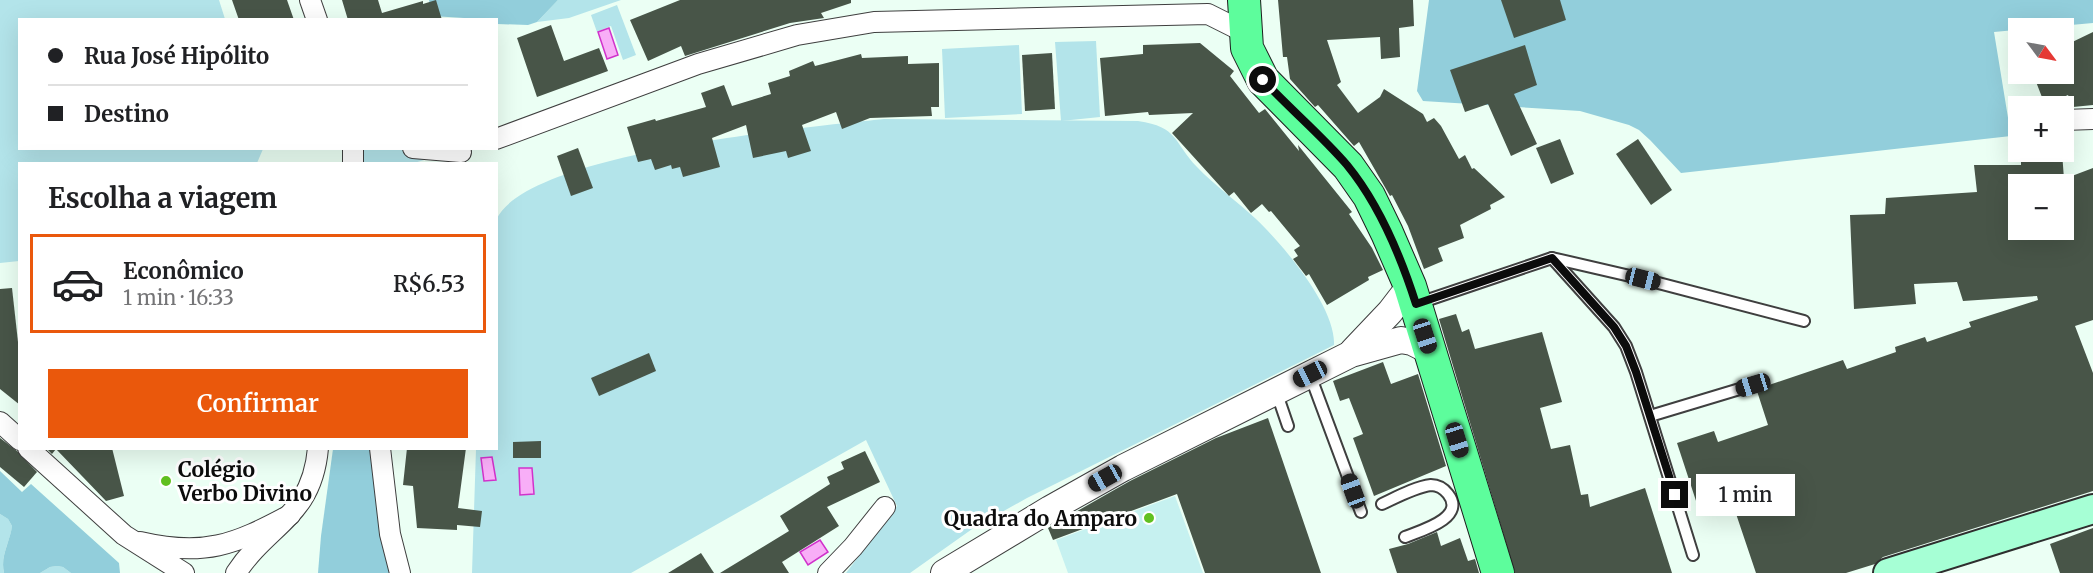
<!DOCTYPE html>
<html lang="pt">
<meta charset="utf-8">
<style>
:root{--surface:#fff;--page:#f2f2f2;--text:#202124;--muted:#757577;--line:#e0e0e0;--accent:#ea580c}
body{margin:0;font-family:Merriweather,serif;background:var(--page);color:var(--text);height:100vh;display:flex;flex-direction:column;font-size:22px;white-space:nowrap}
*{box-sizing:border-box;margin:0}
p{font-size:20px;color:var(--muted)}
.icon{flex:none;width:33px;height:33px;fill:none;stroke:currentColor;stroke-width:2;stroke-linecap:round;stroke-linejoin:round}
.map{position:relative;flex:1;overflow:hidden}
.sheet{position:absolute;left:18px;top:162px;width:480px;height:288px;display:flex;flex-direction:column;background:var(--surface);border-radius:0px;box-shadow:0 6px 24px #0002}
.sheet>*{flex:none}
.top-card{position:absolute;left:18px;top:18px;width:480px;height:132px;border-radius:0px;box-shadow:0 6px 24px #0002;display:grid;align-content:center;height:132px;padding:0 30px;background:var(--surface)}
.needle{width:39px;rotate:122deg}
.controls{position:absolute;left:2008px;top:18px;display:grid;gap:12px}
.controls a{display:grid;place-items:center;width:66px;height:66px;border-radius:0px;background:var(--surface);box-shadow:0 6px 24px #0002;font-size:30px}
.end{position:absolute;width:27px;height:27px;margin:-14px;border:8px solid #0c0c0c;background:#fff;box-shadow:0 0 0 3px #fff}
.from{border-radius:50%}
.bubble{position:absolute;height:42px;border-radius:0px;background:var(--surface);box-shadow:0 6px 24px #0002;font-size:20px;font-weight:600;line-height:42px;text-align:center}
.car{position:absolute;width:18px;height:36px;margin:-18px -9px;border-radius:8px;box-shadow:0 0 4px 2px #0007;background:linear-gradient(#222 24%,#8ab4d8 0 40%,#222 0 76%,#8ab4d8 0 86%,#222 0)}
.top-card b{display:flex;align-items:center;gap:21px;height:57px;font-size:22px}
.top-card b+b{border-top:2px solid var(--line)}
.top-card i{width:15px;height:15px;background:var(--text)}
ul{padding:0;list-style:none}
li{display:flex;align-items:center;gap:18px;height:99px;margin:0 12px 9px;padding:0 18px;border:3px solid transparent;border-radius:0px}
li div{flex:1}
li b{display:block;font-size:22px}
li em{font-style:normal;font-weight:600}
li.active{border-color:var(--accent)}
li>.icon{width:54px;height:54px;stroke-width:1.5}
h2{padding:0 30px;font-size:27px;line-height:72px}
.action{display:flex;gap:12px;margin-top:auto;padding:12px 30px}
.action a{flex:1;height:69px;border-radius:0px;background:var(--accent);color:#fff;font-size:24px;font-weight:600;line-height:69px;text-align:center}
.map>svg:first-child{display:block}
.green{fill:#b3e4ea}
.forest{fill:#92cedb}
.pitch{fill:#c6f1f0}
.water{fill:#f8aef7;stroke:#d132cb;stroke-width:1.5}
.building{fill:#485548;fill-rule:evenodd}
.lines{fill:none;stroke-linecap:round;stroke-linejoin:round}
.service-casing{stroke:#3f3f3f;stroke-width:14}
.minor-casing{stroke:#3f3f3f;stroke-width:22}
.tertiary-casing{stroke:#3f3f3f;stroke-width:28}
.secondary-casing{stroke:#2e2e2e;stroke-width:32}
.primary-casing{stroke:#1d1d1d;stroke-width:34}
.service{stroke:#fff;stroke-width:10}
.minor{stroke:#fff;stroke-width:20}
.tertiary{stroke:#fff;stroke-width:26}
.secondary{stroke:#a6ffd5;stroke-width:28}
.primary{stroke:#5dfd9c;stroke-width:32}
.route{stroke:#0c0c0c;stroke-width:8}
.poi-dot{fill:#61c020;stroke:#fff;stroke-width:2}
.labels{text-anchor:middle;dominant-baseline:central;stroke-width:6;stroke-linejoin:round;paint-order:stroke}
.poi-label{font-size:21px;font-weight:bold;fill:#0c0c0c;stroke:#fff;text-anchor:start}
</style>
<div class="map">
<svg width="2093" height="573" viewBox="0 0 2093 573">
<rect width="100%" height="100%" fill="#ebfff4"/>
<!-- green -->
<g class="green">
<path d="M 0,0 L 219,0 L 225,19 L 20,20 L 20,148 L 263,149 L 257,163 L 20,164 L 19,261 L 0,263 Z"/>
<path d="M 558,0 L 621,0 L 569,18 L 537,22 Z"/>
<path d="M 617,5 L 636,55 L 623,60 L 611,26 L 597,32 L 591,15 Z"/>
<path d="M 1096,41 L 1100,117 L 1061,121 L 1055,42 Z"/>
<path d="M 1019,45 L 1022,114 L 945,118 L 942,49 Z"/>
<path d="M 884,119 L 1138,121 C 1179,127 1173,142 1197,167 C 1215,186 1237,201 1256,219 C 1283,245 1336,307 1334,345 L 1027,498 L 975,527 L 910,573 L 846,573 L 897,506 L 866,440 L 631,573 L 472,573 L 476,449 L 496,448 L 497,218 C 531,152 810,127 884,119 Z"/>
<path d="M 396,148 L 417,152 L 431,158 L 414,163 L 356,164 L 361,149 Z"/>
<path d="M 0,514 L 8,519 L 12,526 C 10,542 0,556 4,573 L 0,573 Z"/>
<path d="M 57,566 L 63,567 L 71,573 L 40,573 L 50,567 Z"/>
</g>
<!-- forest -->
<g class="forest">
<path d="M 429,0 L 558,0 L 537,22 L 528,25 L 497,24 L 496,20 L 432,16 Z"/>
<path d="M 1429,0 L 2093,0 L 2093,23 L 1994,32 L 2011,136 L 1681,173 L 1650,140 L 1639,130 L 1629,125 L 1580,111 L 1423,101 L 1417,91 Z"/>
<path d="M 333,449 L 371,449 L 394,573 L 318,573 L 321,536 Z"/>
<path d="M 0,471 L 22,492 L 31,484 L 119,563 L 120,573 L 71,573 L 63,567 L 57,566 L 50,567 L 40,573 L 4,573 C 0,556 10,542 12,526 L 8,519 L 0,514 Z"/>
</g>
<!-- pitch -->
<path class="pitch" d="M 1175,496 L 1203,573 L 1068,573 L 1056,540 Z"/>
<!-- water -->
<g class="water">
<path d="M 609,28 L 618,55 L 607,59 L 598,32 Z"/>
<path d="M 492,457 L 496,480 L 484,481 L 481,458 Z"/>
<path d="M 519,468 L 532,468 L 534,494 L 520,495 Z"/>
<path d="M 820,540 L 828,552 L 808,565 L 800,552 Z"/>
</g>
<!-- building -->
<g class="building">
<path d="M 232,0 L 287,0 L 294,20 L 239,20 Z"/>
<path d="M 342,0 L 378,0 L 382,13 L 423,1 L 423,4 L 436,0 L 442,20 L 348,20 Z"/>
<path d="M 680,0 L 851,0 L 851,3 L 821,13 L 824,18 L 790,23 L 685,56 L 681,46 L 648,61 L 630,20 Z"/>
<path d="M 1278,0 L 1413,0 L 1414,26 L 1399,28 L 1400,57 L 1381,59 L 1380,37 L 1327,40 L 1341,82 L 1337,85 L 1358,113 L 1380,97 L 1384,89 L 1423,114 L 1427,122 L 1434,118 L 1441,126 L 1459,159 L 1465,155 L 1472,169 L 1474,168 L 1505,197 L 1490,205 L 1491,209 L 1460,225 L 1464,238 L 1438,248 L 1443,261 L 1424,269 L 1408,226 L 1392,195 L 1390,196 L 1359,142 L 1354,146 L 1318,105 L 1315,107 L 1290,79 L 1287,57 L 1283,57 Z"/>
<path d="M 1501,0 L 1560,0 L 1566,20 L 1514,38 Z"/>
<path d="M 551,25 L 564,61 L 599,48 L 608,71 L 537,97 L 517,38 Z"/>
<path d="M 2093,32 L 2093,105 L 2073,107 L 2068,95 L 2045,105 L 2033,74 L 2064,74 L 2064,46 Z"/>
<path d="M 1200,43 L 1234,71 L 1230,76 L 1259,113 L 1265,109 L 1299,151 L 1298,145 L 1352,212 L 1349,214 L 1372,248 L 1383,270 L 1368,277 L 1369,280 L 1327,305 L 1309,274 L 1306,276 L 1293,259 L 1298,256 L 1294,250 L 1300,246 L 1271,211 L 1269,212 L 1262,204 L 1251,213 L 1234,192 L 1229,196 L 1172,133 L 1193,113 L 1149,115 L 1148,112 L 1105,116 L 1100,58 L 1143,54 L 1143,45 Z"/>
<path d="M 1525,45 L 1537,85 L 1514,94 L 1537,144 L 1511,156 L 1488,104 L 1465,112 L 1450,70 Z"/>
<path d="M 1052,53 L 1055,109 L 1025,111 L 1022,55 Z"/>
<path d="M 861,54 L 862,58 L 908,56 L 908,64 L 939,63 L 939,107 L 931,107 L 932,116 L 870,118 L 842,129 L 836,112 L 802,125 L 811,151 L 788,158 L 786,151 L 753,158 L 746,125 L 712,138 L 720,167 L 683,177 L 680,167 L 672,169 L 671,165 L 655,170 L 651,159 L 638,162 L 627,127 L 655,119 L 656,121 L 706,107 L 701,93 L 724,85 L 732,106 L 771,94 L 768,83 L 790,76 L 789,71 L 813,61 L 815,66 Z"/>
<path d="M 1560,139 L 1574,174 L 1551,184 L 1536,148 Z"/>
<path d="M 1638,139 L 1672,190 L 1651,205 L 1616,154 Z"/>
<path d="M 578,148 L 593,188 L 571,196 L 557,156 Z"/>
<path d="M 2021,152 L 2062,152 L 2064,179 L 2093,168 L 2093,320 L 2075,326 L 2093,373 L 2093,491 L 1883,557 L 1875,564 L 1846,573 L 1756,573 L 1730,496 L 1698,507 L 1677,443 L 1714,431 L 1718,442 L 1768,425 L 1757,391 L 1760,388 L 1843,360 L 1847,369 L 1896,352 L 1895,347 L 1925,337 L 1927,342 L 1971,327 L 1969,322 L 2038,300 L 2037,296 L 1963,301 L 1957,282 L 1914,284 L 1916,304 L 1854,309 L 1850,215 L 1885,214 L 1886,198 L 1977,192 L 1974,165 L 2021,165 ZM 2019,184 L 2064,184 L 2064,230 L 2019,230 Z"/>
<path d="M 12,288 L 20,360 L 20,405 L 0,389 L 0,289 Z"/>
<path d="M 1456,314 L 1462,332 L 1469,329 L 1475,349 L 1542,332 L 1562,402 L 1540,408 L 1551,449 L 1570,445 L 1581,495 L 1588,494 L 1590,507 L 1645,488 L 1672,573 L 1515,573 L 1439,319 Z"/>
<path d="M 649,353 L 656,371 L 599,396 L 591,378 Z"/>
<path d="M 1383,362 L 1391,384 L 1418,374 L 1446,466 L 1374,496 L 1353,438 L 1363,434 L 1349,398 L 1340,401 L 1333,381 Z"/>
<path d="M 1268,418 L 1321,573 L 1205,573 L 1177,494 L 1053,540 L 1048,528 L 1058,522 L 1130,481 L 1216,438 Z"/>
<path d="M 0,438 L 17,451 L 37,472 L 24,487 L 0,467 Z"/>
<path d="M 541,441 L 541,458 L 513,458 L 513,442 Z"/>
<path d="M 46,448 L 112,448 L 124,496 L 106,501 L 56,449 L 52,454 Z"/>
<path d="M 407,448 L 466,448 L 458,508 L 482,511 L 480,527 L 457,525 L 457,530 L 417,528 L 413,486 L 403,485 Z"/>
<path d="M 865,451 L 880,482 L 827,507 L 839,526 L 782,562 L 789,573 L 720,573 L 789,531 L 780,516 L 830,484 L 827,477 L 844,469 L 841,462 Z"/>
<path d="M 2093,528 L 2093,573 L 2060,573 L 2050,544 Z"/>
<path d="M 1437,532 L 1441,546 L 1460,538 L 1468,561 L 1475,559 L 1479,573 L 1397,573 L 1389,549 L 1408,544 Z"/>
<path d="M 701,553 L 714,573 L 668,573 Z"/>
</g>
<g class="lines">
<!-- service casing -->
<g class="service-casing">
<g id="service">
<path d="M 1552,258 L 1614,327 L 1626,346 L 1636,372 L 1693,555"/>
<path d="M 1419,303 L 1552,258 L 1643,279 L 1804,321"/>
<path d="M 1310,375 L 1361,512"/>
<path d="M 1276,391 L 1288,426"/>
<path d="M 1650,416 L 1753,385"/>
<path d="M 1382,504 C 1397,497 1415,487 1431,485 C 1438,485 1444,489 1448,494 C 1467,518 1420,531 1405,537"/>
</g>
</g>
<!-- minor casing -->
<g class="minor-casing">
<g id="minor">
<path d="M 310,0 L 317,20"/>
<path d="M 2064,120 L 2093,119"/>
<path d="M 496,139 L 698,64 L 797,35 L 874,22 L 1208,14 L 1246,33"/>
<path d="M 413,148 L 461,152"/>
<path d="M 353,164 L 353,148"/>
<path d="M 0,422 L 20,440"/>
<path d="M 28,448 L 124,535 L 184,573"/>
<path d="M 380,448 L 390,534 L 400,573"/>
<path d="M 140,542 C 204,557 234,545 290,515"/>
<path d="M 236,573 C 269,523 312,517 318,448"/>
<path d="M 828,573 L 853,547 L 885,507"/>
</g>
</g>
<!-- tertiary casing -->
<g class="tertiary-casing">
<g id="tertiary">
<path d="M 1353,351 L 1390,312 L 1410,286"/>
<path d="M 944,573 L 1050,509 L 1123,468 L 1351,354 L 1401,340 L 1412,342 L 1430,351"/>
</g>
</g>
<!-- secondary casing -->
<g class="secondary-casing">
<path id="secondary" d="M 1888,573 L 2093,509"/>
</g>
<!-- primary casing -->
<g class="primary-casing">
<path id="primary" d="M 1244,0 L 1247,48 L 1263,80 L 1348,166 L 1369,196 L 1387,233 L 1410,286 L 1498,573"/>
</g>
<!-- service -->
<use href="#service" class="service"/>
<!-- minor -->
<use href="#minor" class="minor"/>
<!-- tertiary -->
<use href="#tertiary" class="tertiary"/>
<!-- secondary -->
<use href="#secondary" class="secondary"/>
<!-- primary -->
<use href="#primary" class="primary"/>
</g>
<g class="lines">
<!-- route -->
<path class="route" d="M 1263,80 C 1290,109 1321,135 1347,165 C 1379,204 1401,257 1416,304 L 1552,258 L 1614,327 L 1626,346 L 1636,372 L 1675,495"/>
</g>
<!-- markers -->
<g class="poi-dot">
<circle cx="166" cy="481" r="6"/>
<circle cx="1149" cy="518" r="6"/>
</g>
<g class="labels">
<!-- poi labels -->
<g class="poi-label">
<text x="178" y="469">Colégio<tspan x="178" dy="24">Verbo Divino</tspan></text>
<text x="1137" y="518" text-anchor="end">Quadra do Amparo</text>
</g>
</g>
</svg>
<div class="controls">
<a><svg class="needle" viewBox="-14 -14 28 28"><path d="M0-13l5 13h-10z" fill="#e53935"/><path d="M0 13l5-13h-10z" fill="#757577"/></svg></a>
<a>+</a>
<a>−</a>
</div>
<i class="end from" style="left:1263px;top:80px"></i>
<i class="end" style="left:1675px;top:495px"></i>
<div class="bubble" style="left:1696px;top:474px;width:99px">1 min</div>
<i class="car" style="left:1643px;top:279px;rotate:104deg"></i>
<i class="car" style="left:1425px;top:336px;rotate:162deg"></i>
<i class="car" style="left:1310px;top:374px;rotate:243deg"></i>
<i class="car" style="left:1753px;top:385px;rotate:253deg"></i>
<i class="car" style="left:1457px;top:440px;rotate:163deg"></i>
<i class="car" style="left:1105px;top:478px;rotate:241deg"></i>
<i class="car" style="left:1353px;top:491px;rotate:340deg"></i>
<div class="top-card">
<b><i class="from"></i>Rua José Hipólito</b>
<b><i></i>Destino</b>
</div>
<section class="sheet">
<h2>Escolha a viagem</h2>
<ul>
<li class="active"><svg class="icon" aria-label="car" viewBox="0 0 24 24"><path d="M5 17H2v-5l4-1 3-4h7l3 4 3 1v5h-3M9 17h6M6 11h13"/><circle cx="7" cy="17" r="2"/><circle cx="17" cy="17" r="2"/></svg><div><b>Econômico</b><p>1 min · 16:33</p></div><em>R$6.53</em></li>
</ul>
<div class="action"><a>Confirmar</a></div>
</section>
</div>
